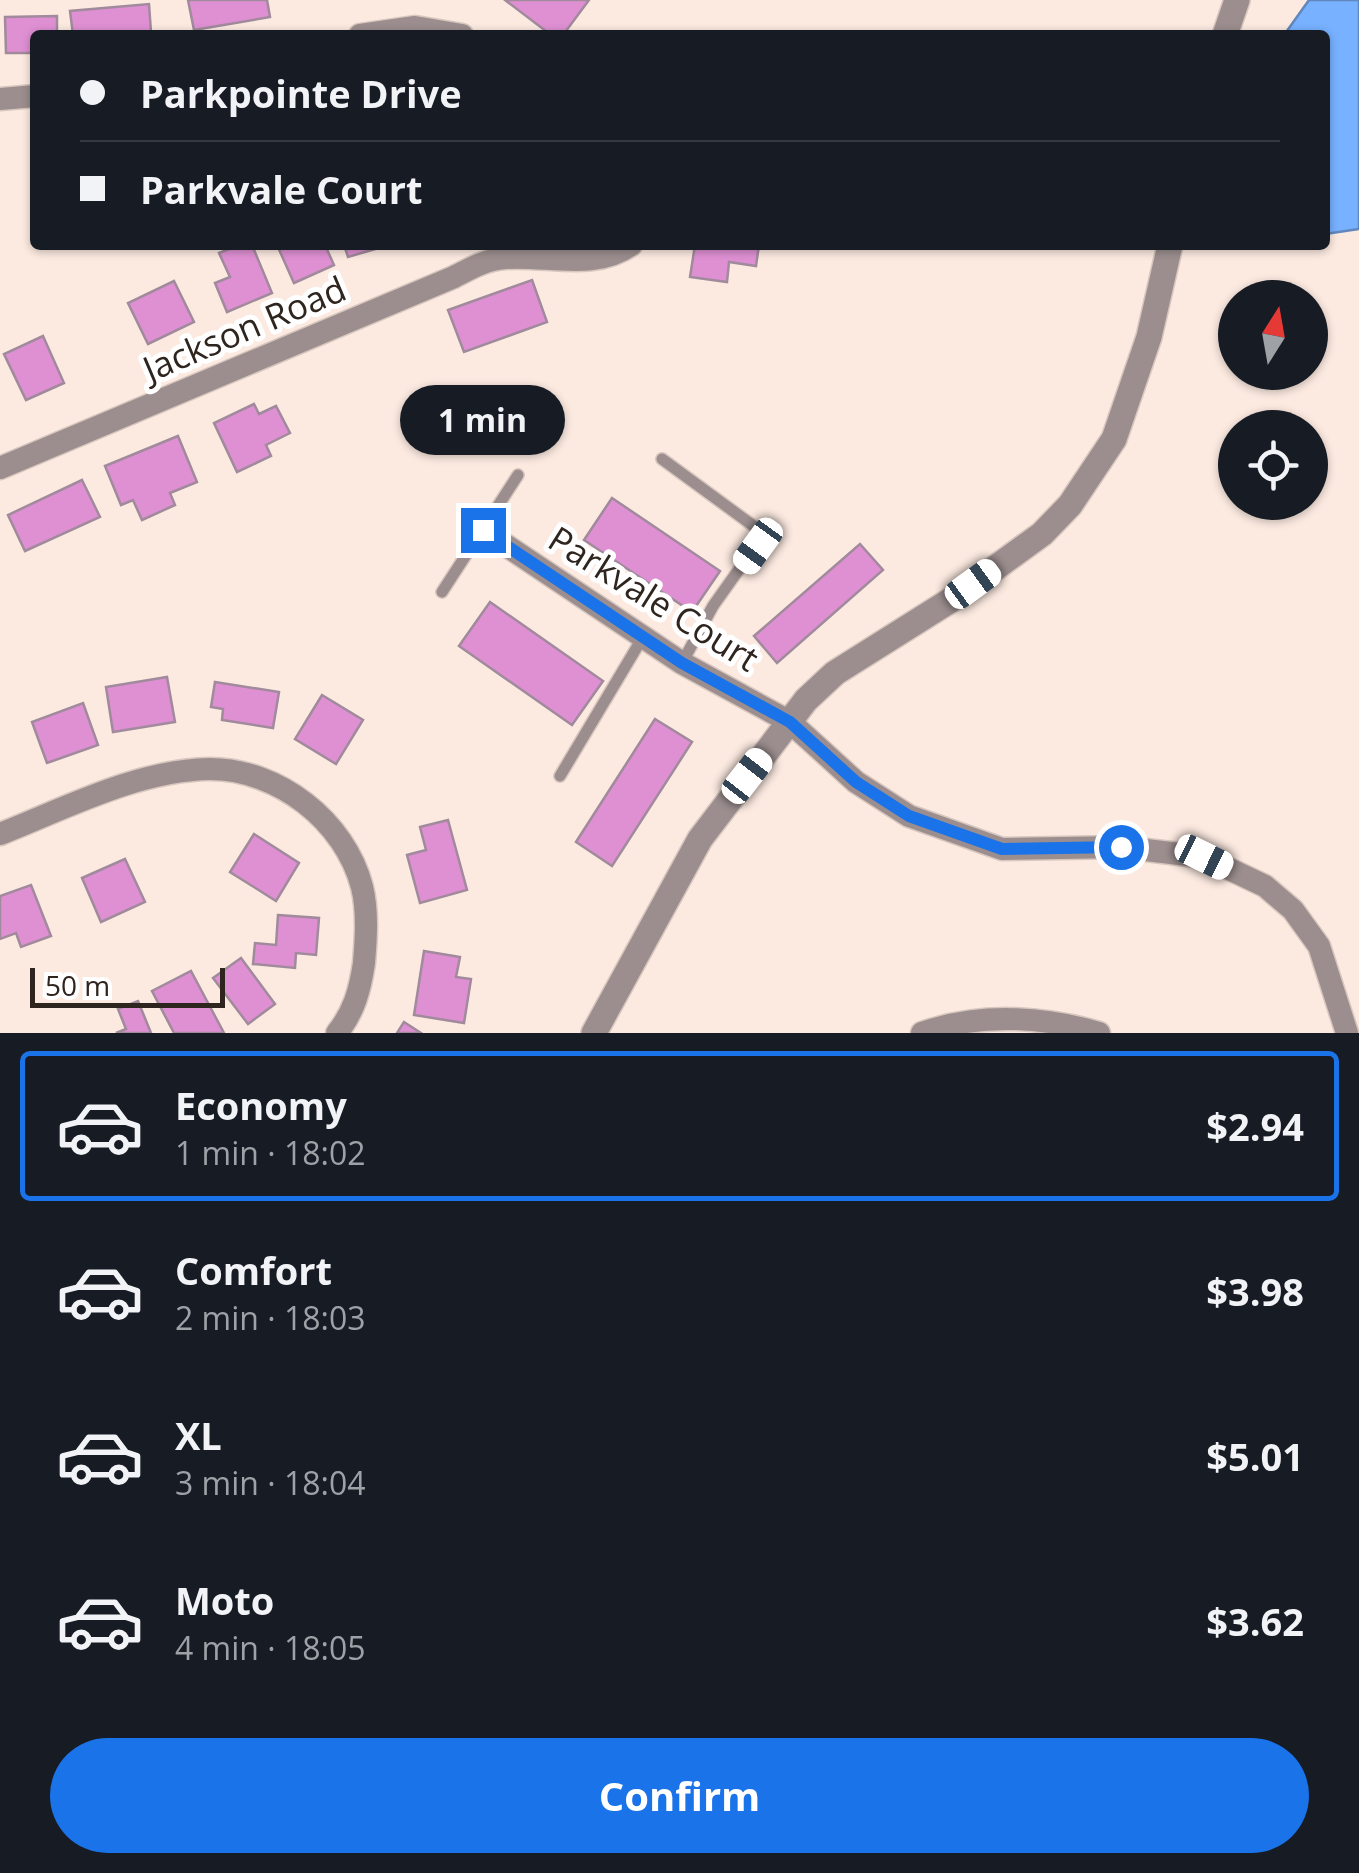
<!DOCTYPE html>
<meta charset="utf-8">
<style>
:root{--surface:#171b24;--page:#20242c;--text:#f1f3f6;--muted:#9ea1a6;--line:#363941;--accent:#1a73e8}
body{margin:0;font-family:"Open Sans",sans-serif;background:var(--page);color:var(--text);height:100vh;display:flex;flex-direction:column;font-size:38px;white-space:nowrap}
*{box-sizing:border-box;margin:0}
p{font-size:32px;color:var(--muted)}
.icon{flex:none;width:55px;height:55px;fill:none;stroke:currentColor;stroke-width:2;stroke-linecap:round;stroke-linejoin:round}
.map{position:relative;height:1033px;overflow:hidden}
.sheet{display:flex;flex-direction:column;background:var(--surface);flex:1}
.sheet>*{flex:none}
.hud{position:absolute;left:30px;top:30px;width:1300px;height:220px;border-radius:10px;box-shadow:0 2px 8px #0004;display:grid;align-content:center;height:220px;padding:0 50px;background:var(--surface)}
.needle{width:65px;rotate:11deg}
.buttons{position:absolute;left:1218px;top:280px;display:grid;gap:20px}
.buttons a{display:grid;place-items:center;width:110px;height:110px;border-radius:50%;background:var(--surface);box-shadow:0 2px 8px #0004;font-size:50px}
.scale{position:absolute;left:30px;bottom:25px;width:195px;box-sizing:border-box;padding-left:10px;border:5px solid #2f251f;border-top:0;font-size:28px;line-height:35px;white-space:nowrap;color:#2f251f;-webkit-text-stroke:8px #fff;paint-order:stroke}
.end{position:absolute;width:45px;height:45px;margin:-22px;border:12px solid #1a73e8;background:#fff;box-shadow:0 0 0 5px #fff}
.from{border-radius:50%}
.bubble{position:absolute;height:70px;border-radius:35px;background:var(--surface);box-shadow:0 2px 8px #0004;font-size:32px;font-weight:700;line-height:70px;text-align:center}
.car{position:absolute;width:30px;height:60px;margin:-30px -15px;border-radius:12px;box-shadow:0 0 8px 2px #0007;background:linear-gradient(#fff 24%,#345 0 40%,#fff 0 76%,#345 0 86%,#fff 0)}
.hud b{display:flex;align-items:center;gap:35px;height:95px;font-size:38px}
.hud b+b{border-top:2px solid var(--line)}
.hud i{width:25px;height:25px;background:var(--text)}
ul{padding:18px 0 0;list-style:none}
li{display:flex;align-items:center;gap:30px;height:150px;margin:0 20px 15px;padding:0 30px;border:5px solid transparent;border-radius:10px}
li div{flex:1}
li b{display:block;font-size:38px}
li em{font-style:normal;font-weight:700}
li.selected{border-color:var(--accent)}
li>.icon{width:90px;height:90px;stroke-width:1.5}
.primary-button{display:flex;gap:20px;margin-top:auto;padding:20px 50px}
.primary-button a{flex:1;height:115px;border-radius:60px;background:var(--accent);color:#fff;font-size:40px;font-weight:700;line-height:115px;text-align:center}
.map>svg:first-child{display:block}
.water{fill:#77b1ff;stroke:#6187bc;stroke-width:2.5}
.building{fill:#df90d3;stroke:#a08a9c;stroke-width:2.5}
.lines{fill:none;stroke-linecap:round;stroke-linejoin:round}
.service-casing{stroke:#d7c7be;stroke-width:14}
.minor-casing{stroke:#d7c7be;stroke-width:25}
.tertiary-casing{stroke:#d7c7be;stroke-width:28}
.service{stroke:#9c8e8e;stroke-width:11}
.minor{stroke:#9c8e8e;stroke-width:22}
.tertiary{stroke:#9c8e8e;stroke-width:25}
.route{stroke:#1a73e8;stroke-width:12}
.labels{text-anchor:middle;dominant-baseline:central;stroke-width:10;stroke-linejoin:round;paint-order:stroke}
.street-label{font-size:35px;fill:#2f251f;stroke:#fff}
</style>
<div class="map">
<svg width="1359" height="1033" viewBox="0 0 1359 1033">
<rect width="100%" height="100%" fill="#fceae1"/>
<!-- water -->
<path class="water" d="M 1309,0 L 1359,0 L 1359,229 L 1325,234 L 1325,35 L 1284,35 Z"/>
<!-- building -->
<g class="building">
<path d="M 188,0 L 267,0 L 270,17 L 194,30 Z"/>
<path d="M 505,0 L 589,0 L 563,35 L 551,35 Z"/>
<path d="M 149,4 L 151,32 L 73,35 L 70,11 Z"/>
<path d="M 57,16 L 57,35 L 35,35 L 35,53 L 6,53 L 5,17 Z"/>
<path d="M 239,245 L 252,245 L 272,293 L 227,312 L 215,283 L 230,277 L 219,253 Z"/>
<path d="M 277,245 L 325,245 L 334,265 L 294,283 Z"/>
<path d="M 344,245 L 389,245 L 348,257 Z"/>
<path d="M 695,245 L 759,245 L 756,266 L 729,262 L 727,282 L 690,277 Z"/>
<path d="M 532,280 L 547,322 L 464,352 L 448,310 Z"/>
<path d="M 174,281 L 194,322 L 148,344 L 128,303 Z"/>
<path d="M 43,336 L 64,383 L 26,400 L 4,354 Z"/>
<path d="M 254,404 L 259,414 L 276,406 L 290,433 L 266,445 L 271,456 L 237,472 L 214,423 Z"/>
<path d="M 178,436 L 197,482 L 170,493 L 175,505 L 142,520 L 133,500 L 121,505 L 105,466 Z"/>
<path d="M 82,480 L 100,517 L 25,551 L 8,515 Z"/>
<path d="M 612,498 L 720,571 L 692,612 L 584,540 Z"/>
<path d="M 860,544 L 883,570 L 777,663 L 754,636 Z"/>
<path d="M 490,602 L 603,681 L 572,725 L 459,646 Z"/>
<path d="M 167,677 L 175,722 L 113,732 L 106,687 Z"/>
<path d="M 215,682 L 279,692 L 273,728 L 222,720 L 223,709 L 211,707 Z"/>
<path d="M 322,695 L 363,720 L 336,764 L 295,739 Z"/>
<path d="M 83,703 L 98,745 L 47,763 L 32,722 Z"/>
<path d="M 655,719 L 692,742 L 612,866 L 576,842 Z"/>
<path d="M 448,820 L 467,890 L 420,903 L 407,855 L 426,850 L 420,827 Z"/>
<path d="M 254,834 L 299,863 L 276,901 L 230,872 Z"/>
<path d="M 125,859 L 145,902 L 101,922 L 82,878 Z"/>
<path d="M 31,885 L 51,936 L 21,947 L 16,933 L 0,939 L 0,896 Z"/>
<path d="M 278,915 L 319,918 L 316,955 L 296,953 L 295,968 L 253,964 L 255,943 L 276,945 Z"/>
<path d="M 424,951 L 460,957 L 456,977 L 471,979 L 464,1023 L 414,1015 Z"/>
<path d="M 241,958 L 275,1004 L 248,1024 L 213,978 Z"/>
<path d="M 191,971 L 224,1033 L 174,1033 L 152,991 Z"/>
<path d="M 138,1001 L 151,1033 L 116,1033 L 126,1029 L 118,1009 Z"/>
<path d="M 404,1022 L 421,1033 L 397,1033 Z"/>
</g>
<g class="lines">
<!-- service casing -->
<g class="service-casing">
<g id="service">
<path d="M 662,459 L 759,530 L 762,537 L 713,606 L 682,663"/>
<path d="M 442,592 L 518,475"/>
<path d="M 560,776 L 643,637"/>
</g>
</g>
<!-- minor casing -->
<g class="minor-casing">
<g id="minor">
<path d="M 360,35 L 415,27 L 462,35"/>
<path d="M 0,99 L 35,96"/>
<path d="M 0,468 L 454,277 C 471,268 487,259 506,258 C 549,255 594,271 631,245"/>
<path d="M 483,530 L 682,663 L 790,722 L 856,782 L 909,816 L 1002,849 L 1121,847 L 1204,857 L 1265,886 L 1293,910 L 1319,946 L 1347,1033"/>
<path d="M 0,834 C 66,808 138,770 210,769 C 278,769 345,821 362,887 C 368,911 366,939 364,963 C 360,990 354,1012 337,1033"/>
<path d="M 922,1033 C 979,1013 1041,1016 1099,1033"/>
</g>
</g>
<!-- tertiary casing -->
<g class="tertiary-casing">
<g id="tertiary">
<path d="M 1225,35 L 1237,0"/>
<path d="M 594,1033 L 700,839 L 806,700 L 835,673 L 951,600 L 1042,534 L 1070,505 L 1114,439 L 1149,337 L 1170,245"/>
</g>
</g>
<!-- service -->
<use href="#service" class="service"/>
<!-- minor -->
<use href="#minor" class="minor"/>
<!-- tertiary -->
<use href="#tertiary" class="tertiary"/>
</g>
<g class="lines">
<!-- route -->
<path class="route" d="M 483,530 L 682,663 L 790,722 L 856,782 L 909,816 L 1002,849 L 1121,847"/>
</g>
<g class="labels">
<!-- street labels -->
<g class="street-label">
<text transform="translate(244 328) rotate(-23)">Jackson Road</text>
<text transform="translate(654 598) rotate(32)">Parkvale Court</text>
</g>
</g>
</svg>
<div class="buttons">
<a><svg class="needle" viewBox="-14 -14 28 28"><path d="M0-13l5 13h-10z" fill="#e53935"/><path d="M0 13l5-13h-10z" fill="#9ea1a6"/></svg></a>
<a><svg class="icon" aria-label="locate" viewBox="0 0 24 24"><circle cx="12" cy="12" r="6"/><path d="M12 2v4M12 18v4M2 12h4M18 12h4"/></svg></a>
</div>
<div class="scale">50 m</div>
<i class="end from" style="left:1121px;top:847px"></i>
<i class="end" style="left:483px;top:530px"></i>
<div class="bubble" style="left:400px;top:385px;width:165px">1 min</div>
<i class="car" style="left:758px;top:546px;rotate:216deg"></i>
<i class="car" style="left:973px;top:584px;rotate:54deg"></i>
<i class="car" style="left:747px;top:776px;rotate:38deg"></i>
<i class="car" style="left:1204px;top:857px;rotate:116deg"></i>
<div class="hud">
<b><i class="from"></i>Parkpointe Drive</b>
<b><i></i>Parkvale Court</b>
</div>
</div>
<section class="sheet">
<ul>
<li class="selected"><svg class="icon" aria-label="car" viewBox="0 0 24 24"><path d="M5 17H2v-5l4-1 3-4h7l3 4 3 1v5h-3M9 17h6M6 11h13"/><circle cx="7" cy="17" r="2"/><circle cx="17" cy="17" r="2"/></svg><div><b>Economy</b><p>1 min · 18:02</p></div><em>$2.94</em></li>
<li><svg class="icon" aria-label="car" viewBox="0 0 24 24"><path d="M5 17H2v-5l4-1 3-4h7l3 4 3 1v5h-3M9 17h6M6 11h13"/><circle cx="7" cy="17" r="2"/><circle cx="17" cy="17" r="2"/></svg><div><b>Comfort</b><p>2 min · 18:03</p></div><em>$3.98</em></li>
<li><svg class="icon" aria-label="car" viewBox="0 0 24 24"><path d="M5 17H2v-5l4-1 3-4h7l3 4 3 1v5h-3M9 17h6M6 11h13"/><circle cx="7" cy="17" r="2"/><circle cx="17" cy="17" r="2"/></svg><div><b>XL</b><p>3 min · 18:04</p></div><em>$5.01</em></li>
<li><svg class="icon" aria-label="car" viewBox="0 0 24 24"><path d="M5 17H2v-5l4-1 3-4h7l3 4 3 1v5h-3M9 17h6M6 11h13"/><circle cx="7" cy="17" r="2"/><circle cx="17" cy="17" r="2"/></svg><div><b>Moto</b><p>4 min · 18:05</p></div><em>$3.62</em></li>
</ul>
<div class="primary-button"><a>Confirm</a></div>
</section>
